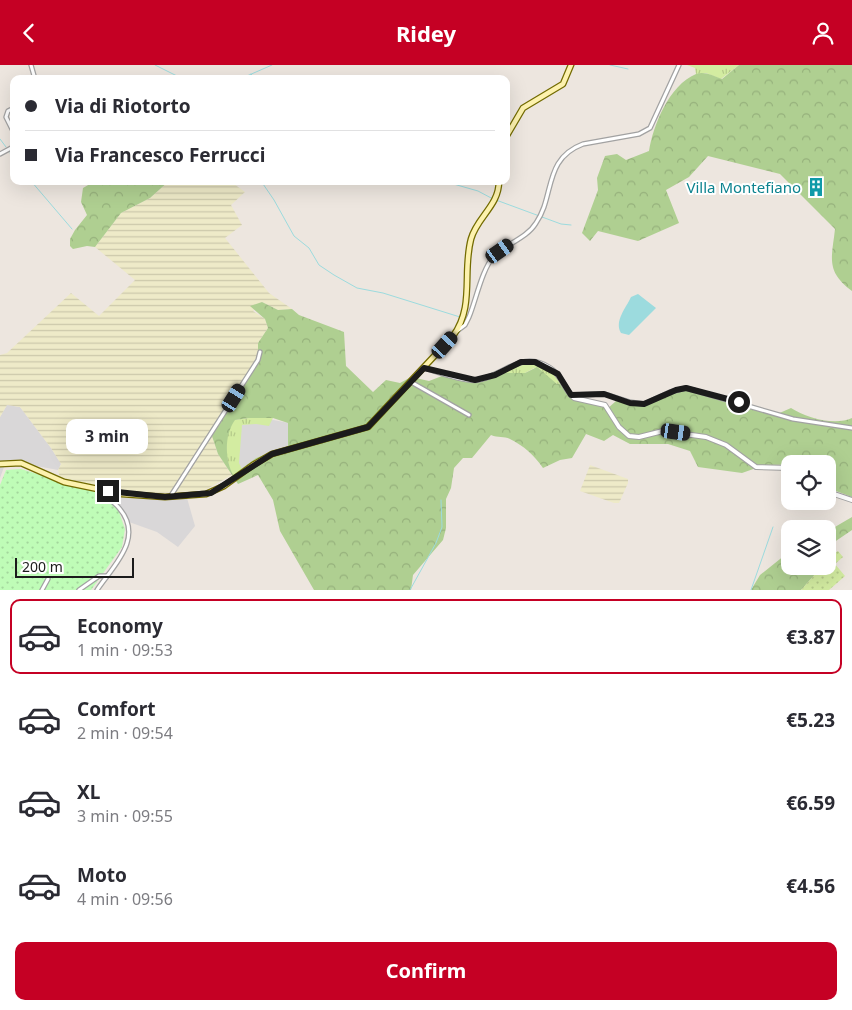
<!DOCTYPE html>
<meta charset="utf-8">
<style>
:root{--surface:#fff;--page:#f7f7f7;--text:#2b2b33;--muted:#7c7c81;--line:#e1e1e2;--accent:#c50024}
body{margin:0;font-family:"Noto Sans",sans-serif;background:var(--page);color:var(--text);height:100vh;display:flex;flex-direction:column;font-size:19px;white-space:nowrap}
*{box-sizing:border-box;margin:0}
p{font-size:16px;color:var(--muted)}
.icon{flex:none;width:28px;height:28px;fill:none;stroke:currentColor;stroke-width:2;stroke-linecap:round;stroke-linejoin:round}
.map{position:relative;height:525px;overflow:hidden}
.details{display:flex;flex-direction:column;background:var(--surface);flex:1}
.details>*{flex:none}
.top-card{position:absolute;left:10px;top:10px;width:500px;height:110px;border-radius:10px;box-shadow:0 5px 20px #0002;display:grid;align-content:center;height:110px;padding:0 15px;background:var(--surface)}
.fabs{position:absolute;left:781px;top:390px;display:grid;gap:10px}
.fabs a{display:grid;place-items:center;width:55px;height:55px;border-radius:10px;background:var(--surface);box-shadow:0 5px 20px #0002;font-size:25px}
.scale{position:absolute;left:15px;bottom:12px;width:119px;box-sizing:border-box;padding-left:5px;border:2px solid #1b1b1b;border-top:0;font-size:14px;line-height:18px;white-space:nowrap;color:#1b1b1b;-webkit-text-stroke:4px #fff;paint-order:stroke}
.end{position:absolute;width:22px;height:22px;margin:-11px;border:6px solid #1b1b1b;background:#fff;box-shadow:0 0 0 2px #fff}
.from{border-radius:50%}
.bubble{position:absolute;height:35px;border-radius:10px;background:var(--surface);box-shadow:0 5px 20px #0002;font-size:16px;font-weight:700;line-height:35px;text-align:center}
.car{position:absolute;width:15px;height:30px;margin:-15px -8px;border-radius:6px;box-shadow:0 0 4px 1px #0007;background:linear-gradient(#222 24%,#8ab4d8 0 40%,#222 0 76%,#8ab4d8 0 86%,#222 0)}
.top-card b{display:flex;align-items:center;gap:18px;height:48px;font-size:19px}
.top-card b+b{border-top:1px solid var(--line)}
.top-card i{width:12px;height:12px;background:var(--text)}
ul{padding:9px 0 0;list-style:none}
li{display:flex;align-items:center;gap:15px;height:75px;margin:0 10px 8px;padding:0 5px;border:2px solid transparent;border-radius:10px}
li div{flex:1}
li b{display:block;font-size:19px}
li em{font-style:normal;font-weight:700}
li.on{border-color:var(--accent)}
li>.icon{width:45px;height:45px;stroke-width:1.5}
.action{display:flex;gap:10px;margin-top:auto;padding:10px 15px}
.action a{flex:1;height:58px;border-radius:10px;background:var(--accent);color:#fff;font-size:20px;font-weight:700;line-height:58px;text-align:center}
header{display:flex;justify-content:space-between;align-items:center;height:65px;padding:0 15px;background:var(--accent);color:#fff;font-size:22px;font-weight:700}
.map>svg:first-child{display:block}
.residential{fill:#d9d7d8}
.farmland{fill:url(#farmland-rules)}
.grass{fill:url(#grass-tufts)}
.forest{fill:url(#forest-crowns);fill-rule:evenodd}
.park{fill:url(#park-dots)}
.garden{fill:url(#garden-dots)}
.water{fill:#9cdbde}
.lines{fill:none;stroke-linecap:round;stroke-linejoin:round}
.stream{stroke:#9cdbde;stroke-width:1}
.minor-casing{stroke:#a2a2a2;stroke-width:5.5}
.tertiary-casing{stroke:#a2a2a2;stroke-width:6}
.secondary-casing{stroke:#736b00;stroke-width:7}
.minor{stroke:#fff;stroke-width:3}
.tertiary{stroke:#fff;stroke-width:4}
.secondary{stroke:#fdf2ae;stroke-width:4.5}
.route{stroke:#1b1b1b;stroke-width:6}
.labels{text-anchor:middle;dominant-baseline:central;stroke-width:4;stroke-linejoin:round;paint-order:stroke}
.culture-label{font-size:15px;fill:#0d838f;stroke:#fff;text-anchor:end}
</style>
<header><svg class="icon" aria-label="back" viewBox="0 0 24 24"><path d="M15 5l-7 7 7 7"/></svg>Ridey<svg class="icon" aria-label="person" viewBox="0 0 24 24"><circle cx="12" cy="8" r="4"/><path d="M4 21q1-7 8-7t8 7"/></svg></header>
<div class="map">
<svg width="852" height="525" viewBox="0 0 852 525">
<defs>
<pattern id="farmland-rules" width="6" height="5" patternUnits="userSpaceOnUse" patternTransform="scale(1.25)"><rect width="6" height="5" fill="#eeeac8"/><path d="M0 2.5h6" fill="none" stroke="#ccc8ab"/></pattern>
<pattern id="grass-tufts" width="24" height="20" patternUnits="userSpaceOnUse" patternTransform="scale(1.25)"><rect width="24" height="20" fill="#d3eca1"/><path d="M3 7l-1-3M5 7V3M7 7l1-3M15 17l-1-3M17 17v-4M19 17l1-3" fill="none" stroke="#b5ca8a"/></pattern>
<pattern id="forest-crowns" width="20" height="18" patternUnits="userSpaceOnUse" patternTransform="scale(1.25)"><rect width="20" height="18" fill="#afcf91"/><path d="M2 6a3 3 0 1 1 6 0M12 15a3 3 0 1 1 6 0" fill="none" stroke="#96b17c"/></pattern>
<pattern id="park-dots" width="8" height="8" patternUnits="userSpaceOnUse" patternTransform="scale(1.25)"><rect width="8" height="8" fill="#bffcb7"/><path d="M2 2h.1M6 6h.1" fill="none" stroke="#a4d79d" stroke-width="1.8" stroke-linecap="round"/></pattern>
<pattern id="garden-dots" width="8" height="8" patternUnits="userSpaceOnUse" patternTransform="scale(1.25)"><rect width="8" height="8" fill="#d3eca1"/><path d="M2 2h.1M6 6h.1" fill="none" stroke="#b5ca8a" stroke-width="1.8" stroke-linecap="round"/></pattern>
</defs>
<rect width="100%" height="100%" fill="#ede6df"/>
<!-- residential -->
<g class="residential">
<path d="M 7,340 L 20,342 L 51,383 L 61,399 L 58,405 L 31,400 L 4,402 L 0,413 L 0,352 Z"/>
<path d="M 263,353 L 289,358 L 288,381 L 256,393 L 233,411 L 232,359 Z"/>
<path d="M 122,430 L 154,434 L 187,433 L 195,461 L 178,482 L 157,467 L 129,457 L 127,450 L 116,437 Z"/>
</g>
<!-- farmland -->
<g class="farmland">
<path d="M 169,116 L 230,116 L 245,127 L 231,140 L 242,160 L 225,173 L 269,228 L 292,244 L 278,245 L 262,237 L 253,246 L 265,254 L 268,263 L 258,278 L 258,292 L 210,365 L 218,389 L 232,410 L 205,425 L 160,428 L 120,425 L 65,415 L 60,413 L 58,405 L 61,399 L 51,383 L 20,342 L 7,340 L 0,352 L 0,290 L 7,288 L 71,228 L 99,251 L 135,215 L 95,182 L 121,148 L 150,133 Z"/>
<path d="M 590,400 L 628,414 L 628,418 L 619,438 L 614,438 L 580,426 Z"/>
</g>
<!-- grass -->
<g class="grass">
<path d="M 687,0 L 739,0 L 721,14 L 706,8 L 696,9 L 695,3 Z"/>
<path d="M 526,298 C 543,299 552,306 563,319 L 557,319 L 534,303 L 525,308 L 501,308 Z"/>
<path d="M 249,353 L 273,353 L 269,361 L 256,359 L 242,360 L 239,398 L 242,404 L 233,411 C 225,395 223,371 234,355 Z"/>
</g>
<!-- forest -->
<g class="forest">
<path d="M 739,0 L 852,0 L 852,226 C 825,206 832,192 835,164 L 780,109 L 708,91 L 689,112 L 666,125 L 679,158 L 638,176 L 598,166 L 590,176 L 582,168 L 598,125 L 597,113 L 605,91 L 617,89 L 626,95 L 649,86 C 653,61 669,20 696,9 C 705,6 713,11 722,14 Z"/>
<path d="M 95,116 L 169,116 L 150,133 L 121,148 L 95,182 L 87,181 L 73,184 L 70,181 L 70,174 L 75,165 L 87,150 L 81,137 L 83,123 Z"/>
<path d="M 262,237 L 278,245 L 292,244 L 299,250 L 344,267 L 346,301 L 373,327 L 386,315 L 400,318 L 411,312 L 429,316 L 442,311 L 474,316 L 501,308 L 525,308 L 537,302 L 557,319 L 563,319 C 575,346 588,330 607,344 L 616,336 L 643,341 L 673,328 L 688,325 L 775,350 L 791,343 C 806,353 835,361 852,353 L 852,432 L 828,423 L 828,399 L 765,400 L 742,408 L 698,402 L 690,386 L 668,379 L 630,379 L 613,370 L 604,376 L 586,369 L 572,393 L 560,395 L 543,403 C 534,390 524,381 510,374 C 504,371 498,373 491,370 L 472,393 L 463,393 L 454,403 L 451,423 L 446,434 L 446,463 L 443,475 L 413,510 L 411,525 L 314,525 L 280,466 L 273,435 L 258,410 L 238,419 L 218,389 L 210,365 L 258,292 L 258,278 L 268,263 L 265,254 L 250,241 ZM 249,353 L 273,353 L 288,358 L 288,381 L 256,393 L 233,410 C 225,395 224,370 235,355 Z"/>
<path d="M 852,452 L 852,465 L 830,480 L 835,488 L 828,493 L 828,466 Z"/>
<path d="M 790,486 L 790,501 L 816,501 L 818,506 L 801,525 L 751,525 L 760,510 Z"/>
</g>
<!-- park -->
<path class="park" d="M 21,404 L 99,428 L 118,444 L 125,464 L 122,482 L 91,525 L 0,525 L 0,420 L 6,405 Z"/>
<!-- garden -->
<path class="garden" d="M 838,486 L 843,492 L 835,499 L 845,511 L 829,525 L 801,525 L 818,506 L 816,501 L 828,501 L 828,493 Z"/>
<!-- water -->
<path class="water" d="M 638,229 L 656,243 L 629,270 L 621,268 C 614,256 626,243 631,232 Z"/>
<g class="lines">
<!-- stream -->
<g class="stream">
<path d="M 155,0 L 183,14"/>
<path d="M 610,0 L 628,4"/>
<path d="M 251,9 L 256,14"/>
<path d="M 240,14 L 272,0"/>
<path d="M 0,74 L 6,82"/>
<path d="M 10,88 L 14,94"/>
<path d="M 31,116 L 72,164"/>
<path d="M 261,116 L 274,135 L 294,171 L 309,183 L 319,200 L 334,210 L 357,223 L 383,228 L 460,252"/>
<path d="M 443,116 L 478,126 L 493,134"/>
<path d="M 496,135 L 561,159 L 571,160"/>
<path d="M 410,525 L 436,478 L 442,462 L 441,435"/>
<path d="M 751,525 L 773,462"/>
</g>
<!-- minor casing -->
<g class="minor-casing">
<g id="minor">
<path d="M 31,0 L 35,14"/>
<path d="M 14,43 L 8,46 L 6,52 L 14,68"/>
<path d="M 0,89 L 13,82 L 14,78"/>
<path d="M 457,266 L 465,260 L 469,252 C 476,235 482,204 494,191 C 506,179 527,173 536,158 C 555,131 543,94 583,79 L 639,69 L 650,63 L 679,0"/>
<path d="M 411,317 L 469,350"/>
<path d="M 571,330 L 605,329 L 630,337 L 644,339 L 670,327 L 686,323 L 793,354 L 852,363"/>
<path d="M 170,432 L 258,295 L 260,287"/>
<path d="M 42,525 L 48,514"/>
<path d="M 79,525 L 99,511 L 107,511"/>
<path d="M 97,525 C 113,501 145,473 119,443 C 113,436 105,432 99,424"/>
</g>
</g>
<!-- tertiary casing -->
<g class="tertiary-casing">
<g id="tertiary">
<path d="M 425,303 C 438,307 465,317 477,315 C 506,311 520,284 550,303 C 563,311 564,325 574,333 L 605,340 L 619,362 L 629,371 L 639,372 L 663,366 L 706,372 L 726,380 L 756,402 L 790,403"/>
<path d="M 828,427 L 852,435"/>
</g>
</g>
<!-- secondary casing -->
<g class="secondary-casing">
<g id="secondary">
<path d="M 506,72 L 523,43 L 563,19 L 571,0"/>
<path d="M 0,399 L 21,398 L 64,417 L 122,429 L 165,432 L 206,429 L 224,421 L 253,400 L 272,389 L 368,362 L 453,271 C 475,241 462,208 471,174 C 477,152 499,141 499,116"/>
</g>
</g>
<!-- minor -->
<use href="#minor" class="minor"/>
<!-- tertiary -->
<use href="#tertiary" class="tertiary"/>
<!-- secondary -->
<use href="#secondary" class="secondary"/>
</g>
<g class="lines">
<!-- route -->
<path class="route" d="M 108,426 L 165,432 L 211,428 L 272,389 L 368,362 L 424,303 L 475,315 L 495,310 L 521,297 L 535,297 L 558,309 L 571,330 L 604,329 L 630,338 L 644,339 L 676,325 L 686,323 L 739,337"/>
</g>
<!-- icons -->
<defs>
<g id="building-bare" transform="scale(1.5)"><path d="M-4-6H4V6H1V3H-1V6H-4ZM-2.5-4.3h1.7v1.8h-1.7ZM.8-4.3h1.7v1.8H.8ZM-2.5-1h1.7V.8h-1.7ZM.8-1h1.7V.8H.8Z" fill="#0f9aa8" stroke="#fff" stroke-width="2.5" paint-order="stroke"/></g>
</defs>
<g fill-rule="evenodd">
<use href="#building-bare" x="816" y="122"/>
</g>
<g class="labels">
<!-- culture labels -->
<g class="culture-label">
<text x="801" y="122">Villa Montefiano</text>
</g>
</g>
</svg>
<div class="fabs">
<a><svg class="icon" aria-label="locate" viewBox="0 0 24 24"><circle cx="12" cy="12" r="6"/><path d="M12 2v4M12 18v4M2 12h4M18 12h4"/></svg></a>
<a><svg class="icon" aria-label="layers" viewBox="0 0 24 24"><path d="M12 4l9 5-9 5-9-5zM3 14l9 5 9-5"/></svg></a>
</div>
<div class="scale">200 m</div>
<i class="end from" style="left:739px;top:337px"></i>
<i class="end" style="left:108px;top:426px"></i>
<div class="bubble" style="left:66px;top:354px;width:82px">3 min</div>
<i class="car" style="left:500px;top:186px;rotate:55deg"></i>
<i class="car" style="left:445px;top:280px;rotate:42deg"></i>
<i class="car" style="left:234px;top:333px;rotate:32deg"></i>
<i class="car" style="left:676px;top:367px;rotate:98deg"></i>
<div class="top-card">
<b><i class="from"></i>Via di Riotorto</b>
<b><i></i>Via Francesco Ferrucci</b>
</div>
</div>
<section class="details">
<ul>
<li class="on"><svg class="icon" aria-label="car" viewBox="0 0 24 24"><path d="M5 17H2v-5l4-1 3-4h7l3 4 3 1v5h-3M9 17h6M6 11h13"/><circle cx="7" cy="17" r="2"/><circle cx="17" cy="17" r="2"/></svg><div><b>Economy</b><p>1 min · 09:53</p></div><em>€3.87</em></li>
<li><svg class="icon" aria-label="car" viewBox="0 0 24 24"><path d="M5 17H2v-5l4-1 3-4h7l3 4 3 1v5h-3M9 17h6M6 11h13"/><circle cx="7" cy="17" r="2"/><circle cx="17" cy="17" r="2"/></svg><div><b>Comfort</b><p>2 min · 09:54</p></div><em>€5.23</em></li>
<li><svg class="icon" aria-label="car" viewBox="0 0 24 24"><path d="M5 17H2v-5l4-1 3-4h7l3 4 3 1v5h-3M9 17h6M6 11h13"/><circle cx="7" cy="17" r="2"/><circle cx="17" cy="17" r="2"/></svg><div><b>XL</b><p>3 min · 09:55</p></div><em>€6.59</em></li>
<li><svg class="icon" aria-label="car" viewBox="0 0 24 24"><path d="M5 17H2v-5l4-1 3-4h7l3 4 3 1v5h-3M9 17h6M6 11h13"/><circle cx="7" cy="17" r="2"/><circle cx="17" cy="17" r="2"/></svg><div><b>Moto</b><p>4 min · 09:56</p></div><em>€4.56</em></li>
</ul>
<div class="action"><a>Confirm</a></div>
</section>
